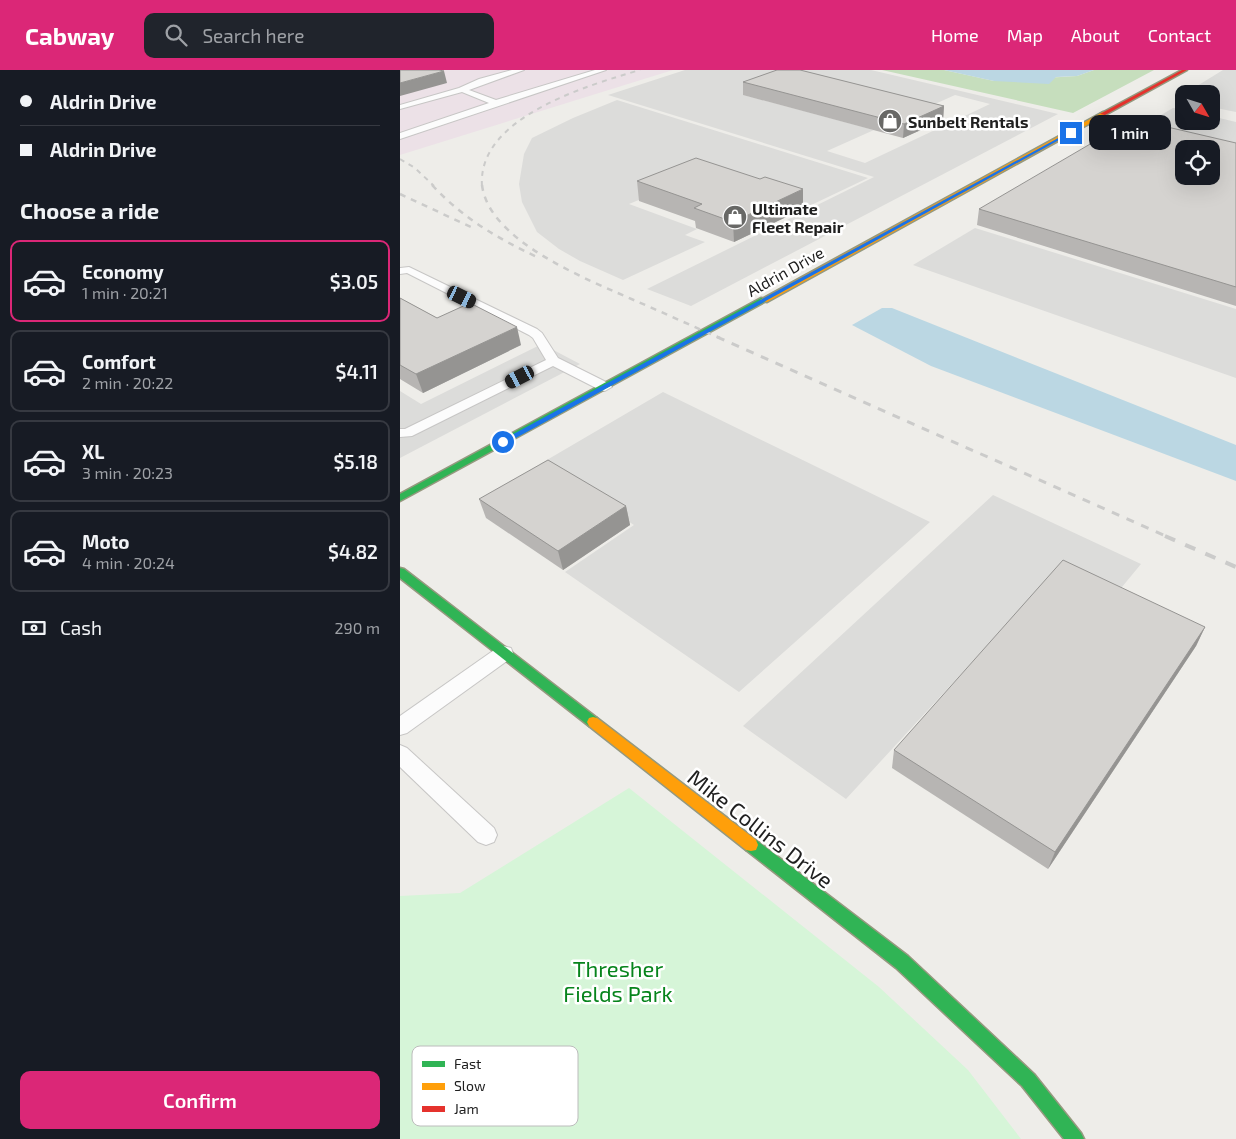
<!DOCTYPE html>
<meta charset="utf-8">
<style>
:root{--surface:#171b24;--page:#20242c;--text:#f1f3f6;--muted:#9ea1a6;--line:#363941;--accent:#db2777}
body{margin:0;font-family:"Exo 2",sans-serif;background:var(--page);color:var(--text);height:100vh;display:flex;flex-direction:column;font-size:19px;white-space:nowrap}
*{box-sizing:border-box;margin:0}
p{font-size:16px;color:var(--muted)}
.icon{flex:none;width:28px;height:28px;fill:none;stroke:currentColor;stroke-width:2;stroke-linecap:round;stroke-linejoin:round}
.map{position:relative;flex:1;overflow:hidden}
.drawer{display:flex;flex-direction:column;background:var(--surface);width:400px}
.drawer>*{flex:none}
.banner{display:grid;align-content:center;height:110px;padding:0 20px;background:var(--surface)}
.needle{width:32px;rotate:129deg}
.buttons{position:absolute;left:775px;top:15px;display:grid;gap:10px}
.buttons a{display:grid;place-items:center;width:45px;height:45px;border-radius:10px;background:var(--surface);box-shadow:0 5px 20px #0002;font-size:25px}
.end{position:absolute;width:22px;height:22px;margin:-11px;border:6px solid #1a73e8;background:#fff;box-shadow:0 0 0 2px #fff}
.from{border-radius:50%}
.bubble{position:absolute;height:35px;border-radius:10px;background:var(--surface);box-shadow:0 5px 20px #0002;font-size:16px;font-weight:600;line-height:35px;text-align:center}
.car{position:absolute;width:15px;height:30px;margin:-15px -8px;border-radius:6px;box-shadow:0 0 4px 1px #0007;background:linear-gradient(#222 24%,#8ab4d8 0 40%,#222 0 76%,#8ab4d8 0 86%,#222 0)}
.banner b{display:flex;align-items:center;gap:18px;height:48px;font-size:19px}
.banner b+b{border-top:1px solid var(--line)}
.banner i{width:12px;height:12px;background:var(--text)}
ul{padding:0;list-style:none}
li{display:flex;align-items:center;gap:15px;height:82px;margin:0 10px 8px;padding:0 10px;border:2px solid var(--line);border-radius:10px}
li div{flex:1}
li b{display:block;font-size:19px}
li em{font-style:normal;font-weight:600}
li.on{border-color:var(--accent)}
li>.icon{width:45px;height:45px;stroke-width:1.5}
h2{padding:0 20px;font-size:22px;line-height:60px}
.pay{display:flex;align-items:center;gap:12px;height:55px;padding:0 20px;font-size:19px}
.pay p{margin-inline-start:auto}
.button{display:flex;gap:10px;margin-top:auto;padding:10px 20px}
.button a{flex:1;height:58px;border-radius:10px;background:var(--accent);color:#fff;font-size:20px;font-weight:600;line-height:58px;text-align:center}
header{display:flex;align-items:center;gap:30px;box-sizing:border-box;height:70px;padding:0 25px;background:var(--accent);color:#fff}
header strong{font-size:24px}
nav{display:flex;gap:28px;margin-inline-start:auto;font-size:18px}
.search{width:350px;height:45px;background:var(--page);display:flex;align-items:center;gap:12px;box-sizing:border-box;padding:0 18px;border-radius:10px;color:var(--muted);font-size:19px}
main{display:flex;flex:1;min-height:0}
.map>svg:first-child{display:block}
.industrial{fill:#ece1e7}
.religious{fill:#dcdcda;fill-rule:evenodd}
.forest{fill:#c6debd}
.park{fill:#d6f5d8}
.water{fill:#bbd7e3}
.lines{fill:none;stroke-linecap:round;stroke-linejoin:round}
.lane-casing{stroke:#c7c6c5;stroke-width:2}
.fast-casing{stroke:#95997f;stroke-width:3}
.slow-casing{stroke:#95997f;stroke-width:3}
.jam-casing{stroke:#95997f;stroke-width:3}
.lane{fill:#fcfcfc;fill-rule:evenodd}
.fast{fill:#30b455;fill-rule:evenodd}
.slow{fill:#ff9f0a;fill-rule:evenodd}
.jam{fill:#e5322d;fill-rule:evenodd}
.rail-far3{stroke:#cbcbca;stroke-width:2;stroke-dasharray:5 5;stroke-linecap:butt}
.rail-far2{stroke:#cbcbca;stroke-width:2.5;stroke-dasharray:6 6;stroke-linecap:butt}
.rail-far1{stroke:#cbcbca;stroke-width:3;stroke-dasharray:8 8;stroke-linecap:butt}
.rail{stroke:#cbcbca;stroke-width:4;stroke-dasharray:11 11;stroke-linecap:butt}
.wall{fill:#b7b5b3}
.shaded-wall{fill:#959492}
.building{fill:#d5d3d0;stroke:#959492;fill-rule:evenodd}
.route{fill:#1a73e8}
.labels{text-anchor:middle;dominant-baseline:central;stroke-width:5;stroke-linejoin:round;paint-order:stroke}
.far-poi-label{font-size:16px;font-weight:bold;fill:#202020;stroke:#fff;text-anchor:start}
.far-street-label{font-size:16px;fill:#202020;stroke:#fff}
.near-street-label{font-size:22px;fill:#202020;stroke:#fff}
.near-park-label{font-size:22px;fill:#07841c;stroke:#fff}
.key{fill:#fff;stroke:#bcbcbc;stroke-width:1}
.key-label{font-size:14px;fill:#202020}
</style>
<header>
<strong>Cabway</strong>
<div class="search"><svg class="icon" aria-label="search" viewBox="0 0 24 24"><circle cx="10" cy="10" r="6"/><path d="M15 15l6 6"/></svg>Search here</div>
<nav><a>Home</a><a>Map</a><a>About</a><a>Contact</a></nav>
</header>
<main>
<section class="drawer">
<div class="banner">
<b><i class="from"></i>Aldrin Drive</b>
<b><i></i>Aldrin Drive</b>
</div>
<h2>Choose a ride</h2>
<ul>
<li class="on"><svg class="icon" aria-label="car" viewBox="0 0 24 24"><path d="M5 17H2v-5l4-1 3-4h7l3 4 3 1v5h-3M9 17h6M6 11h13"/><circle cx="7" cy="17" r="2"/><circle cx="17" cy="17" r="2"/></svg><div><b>Economy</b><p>1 min · 20:21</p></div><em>$3.05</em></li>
<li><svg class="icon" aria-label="car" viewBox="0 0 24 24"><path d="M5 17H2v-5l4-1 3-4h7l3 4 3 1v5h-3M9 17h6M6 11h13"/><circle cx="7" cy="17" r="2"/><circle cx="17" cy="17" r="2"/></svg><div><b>Comfort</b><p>2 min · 20:22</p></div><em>$4.11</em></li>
<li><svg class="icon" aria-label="car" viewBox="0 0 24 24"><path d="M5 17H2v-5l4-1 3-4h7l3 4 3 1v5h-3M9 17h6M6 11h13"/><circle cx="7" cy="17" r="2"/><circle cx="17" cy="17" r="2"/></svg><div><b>XL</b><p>3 min · 20:23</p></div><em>$5.18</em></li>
<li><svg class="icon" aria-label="car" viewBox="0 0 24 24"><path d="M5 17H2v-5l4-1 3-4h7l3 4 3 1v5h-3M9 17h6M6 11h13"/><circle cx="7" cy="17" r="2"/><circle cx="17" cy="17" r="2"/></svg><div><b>Moto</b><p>4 min · 20:24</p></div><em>$4.82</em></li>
</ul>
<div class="pay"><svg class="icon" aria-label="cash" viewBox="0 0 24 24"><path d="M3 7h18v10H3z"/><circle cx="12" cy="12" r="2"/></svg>Cash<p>290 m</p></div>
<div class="button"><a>Confirm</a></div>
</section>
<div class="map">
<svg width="836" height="1069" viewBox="0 0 836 1069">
<rect width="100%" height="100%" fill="#eeede9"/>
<!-- industrial -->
<path class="industrial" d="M 0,0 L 273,0 L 0,85 Z"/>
<!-- religious -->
<g class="religious">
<path d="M 285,0 L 471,0 L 658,44 L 291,236 L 247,219 L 474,107 L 208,25 ZM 344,25 L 515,43 L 555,25 L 590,34 L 465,93 L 427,81 L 474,60 Z"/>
<path d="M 823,0 L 836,0 L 836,42 L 811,37 L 811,24 L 784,24 Z"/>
<path d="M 217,30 L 468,108 L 407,137 L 302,104 L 229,134 L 297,159 L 285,165 L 305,172 L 223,210 L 180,191 L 159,179 L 137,162 L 122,132 L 119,114 L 124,84 L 132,68 L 173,48 Z"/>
<path d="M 773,38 L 784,40 L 784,51 L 811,51 L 811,46 L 836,52 L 836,87 L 811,79 L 732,62 Z"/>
<path d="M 575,158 L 836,239 L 836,308 L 513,195 Z"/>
<path d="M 142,274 L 180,294 L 0,388 L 0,321 L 21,334 Z"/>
<path d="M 263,322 L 530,452 L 339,622 L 165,502 L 234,455 L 140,394 Z"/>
<path d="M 593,425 L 741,494 L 712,529 L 656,501 L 446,729 L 343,656 Z"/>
</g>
<!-- forest -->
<path class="forest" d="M 482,0 L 544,0 L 594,11 L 677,6 L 694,0 L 754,0 L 673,43 Z"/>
<!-- park -->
<path class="park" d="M 229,718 L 479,917 L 568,1000 L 621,1069 L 0,1069 L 0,826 L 60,823 Z"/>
<!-- water -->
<g class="water">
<path d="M 544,0 L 694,0 L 677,6 L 656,7 L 649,14 L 594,11 Z"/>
<path d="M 482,238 L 492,238 L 836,375 L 836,411 L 531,296 L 452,255 Z"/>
</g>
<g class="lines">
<!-- lane casing -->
<g class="lane-casing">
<g id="lane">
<path d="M 112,0 L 124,0 L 69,20 L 96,30 L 195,0 L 206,0 L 0,69 L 0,63 L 89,33 L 62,22 L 0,39 L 0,35 L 59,18 L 79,9 Z"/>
<path d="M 9,197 L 137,259 L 142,263 L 158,288 L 210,314 L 212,317 L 205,321 L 200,320 L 153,296 L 12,366 L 0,367 L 0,359 L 5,359 L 146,290 L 133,268 L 129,265 L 7,203 L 0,204 L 0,198 Z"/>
<path d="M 104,576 L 111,578 L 113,583 L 111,588 L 7,663 L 0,665 L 0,646 L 97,578 Z"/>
<path d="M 0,675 L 7,678 L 94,758 L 97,765 L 94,772 L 86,775 L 78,772 L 0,697 Z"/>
</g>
</g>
<!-- fast casing -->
<g class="fast-casing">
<g id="fast">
<path d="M 361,228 L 368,230 L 0,431 L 0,424 Z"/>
<path d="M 0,498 L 4,499 L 197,648 L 199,652 L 197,656 L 193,657 L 189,656 L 0,508 Z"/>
<path d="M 351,769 L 356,770 L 508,886 L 634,1004 L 681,1063 L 684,1069 L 664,1069 L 622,1016 L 496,898 L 346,780 L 344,775 L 346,770 Z"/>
</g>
</g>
<!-- slow casing -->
<g class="slow-casing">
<g id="slow">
<path d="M 703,42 L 705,45 L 367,232 L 360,230 Z"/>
<path d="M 193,647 L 197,648 L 356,770 L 358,775 L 356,780 L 351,781 L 346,780 L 189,656 L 187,652 L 189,648 Z"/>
</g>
</g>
<!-- jam casing -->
<g class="jam-casing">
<path id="jam" d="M 782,0 L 787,0 L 705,45 L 700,44 Z"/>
</g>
<!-- lane -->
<use href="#lane" class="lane"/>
<!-- fast -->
<use href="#fast" class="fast"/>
<!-- slow -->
<use href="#slow" class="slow"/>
<!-- jam -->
<use href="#jam" class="jam"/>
<!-- rail-far3 -->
<g class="rail-far3">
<path d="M 0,89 L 15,98 L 34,116"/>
<path d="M 82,116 C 77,47 189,15 240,0"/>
</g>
<!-- rail-far2 -->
<g class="rail-far2">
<path d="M 32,115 C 64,149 97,168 139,188"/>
<path d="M 82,115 C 89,172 189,210 236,231 C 264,243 292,256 320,268"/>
<path d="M 0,124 L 73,158"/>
</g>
<!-- rail-far1 -->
<path class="rail-far1" d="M 317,267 L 768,467"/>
<!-- rail -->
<path class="rail" d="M 765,466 L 836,497"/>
</g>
<!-- wall -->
<g class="wall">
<path d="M 343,12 L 544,36 L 543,50 L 503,68 L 343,25 Z"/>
<path d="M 836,73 L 836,236 L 577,155 L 579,139 Z"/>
<path d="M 237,111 L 403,139 L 334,172 L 296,158 L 295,151 L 239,131 Z"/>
<path d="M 0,228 L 37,248 L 121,275 L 23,323 L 0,309 Z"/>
<path d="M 79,429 L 226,436 L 230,455 L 163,500 L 86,448 Z"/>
<path d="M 805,557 L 796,576 L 648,799 L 492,698 L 494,680 Z"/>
</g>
<!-- shaded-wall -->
<g class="shaded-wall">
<path d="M 44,1 L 47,13 L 0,26 L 0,13 Z"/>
<path d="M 544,36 L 543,50 L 503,68 L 504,54 Z"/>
<path d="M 403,119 L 403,139 L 334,172 L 333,152 Z"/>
<path d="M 117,257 L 121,275 L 23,323 L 16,304 Z"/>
<path d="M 226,436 L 230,455 L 163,500 L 158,481 Z"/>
<path d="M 805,557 L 796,576 L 648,799 L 655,782 Z"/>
</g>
<!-- building -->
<g class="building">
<path d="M 0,0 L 39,0 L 44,1 L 0,13 Z"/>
<path d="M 377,0 L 400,0 L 544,36 L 504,54 L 343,12 Z"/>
<path d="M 733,49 L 836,73 L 836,217 L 579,139 ZM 784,79 L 811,79 L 811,106 L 784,106 Z"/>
<path d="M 296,88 L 360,109 L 365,107 L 403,119 L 333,152 L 294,138 L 302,134 L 237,111 Z"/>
<path d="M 0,228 L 37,248 L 70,233 L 117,257 L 16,304 L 0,295 Z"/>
<path d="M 148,390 L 226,436 L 158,481 L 79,429 Z"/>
<path d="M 663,490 L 805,557 L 655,782 L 494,680 Z"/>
</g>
<!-- route -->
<path class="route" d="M 671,61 L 672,63 L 105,374 L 99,372 Z"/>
<!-- icons -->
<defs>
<g id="shop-disc" transform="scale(1.25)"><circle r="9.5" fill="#686866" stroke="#fff"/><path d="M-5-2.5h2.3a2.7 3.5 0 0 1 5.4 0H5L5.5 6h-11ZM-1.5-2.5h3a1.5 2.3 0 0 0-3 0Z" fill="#fff"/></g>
</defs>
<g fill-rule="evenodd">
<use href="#shop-disc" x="490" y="51"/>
<use href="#shop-disc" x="335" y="147"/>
</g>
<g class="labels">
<!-- far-poi labels -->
<g class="far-poi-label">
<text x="508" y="51">Sunbelt Rentals</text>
<text x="352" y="138">Ultimate<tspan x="352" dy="18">Fleet Repair</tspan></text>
</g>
<!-- far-street labels -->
<g class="far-street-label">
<text transform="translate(385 201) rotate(-29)">Aldrin Drive</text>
</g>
<!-- near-street labels -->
<g class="near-street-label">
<text transform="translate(361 758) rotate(38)">Mike Collins Drive</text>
</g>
<!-- near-park labels -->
<g class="near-park-label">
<text x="218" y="898">Thresher<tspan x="218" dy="25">Fields Park</tspan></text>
</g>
</g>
<!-- legend -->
<rect x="12" y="976" width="166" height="80" rx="8" class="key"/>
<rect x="22" y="991" width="23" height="6" fill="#30b455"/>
<rect x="22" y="1013" width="23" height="7" fill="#ff9f0a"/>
<rect x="22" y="1036" width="23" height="6" fill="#e5322d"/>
<g class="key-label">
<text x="54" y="999">Fast</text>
<text x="54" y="1021">Slow</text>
<text x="54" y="1044">Jam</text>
</g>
</svg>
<div class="buttons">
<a><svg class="needle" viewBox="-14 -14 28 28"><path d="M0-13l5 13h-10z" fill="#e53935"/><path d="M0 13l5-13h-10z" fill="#9ea1a6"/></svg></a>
<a><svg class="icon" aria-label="locate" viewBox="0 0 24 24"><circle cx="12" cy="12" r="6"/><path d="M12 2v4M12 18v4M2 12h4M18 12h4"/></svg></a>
</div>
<i class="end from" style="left:103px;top:372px"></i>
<i class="end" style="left:671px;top:63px"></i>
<div class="bubble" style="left:689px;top:45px;width:82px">1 min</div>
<i class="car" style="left:62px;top:227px;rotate:116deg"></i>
<i class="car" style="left:120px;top:307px;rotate:243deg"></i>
</div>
</main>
